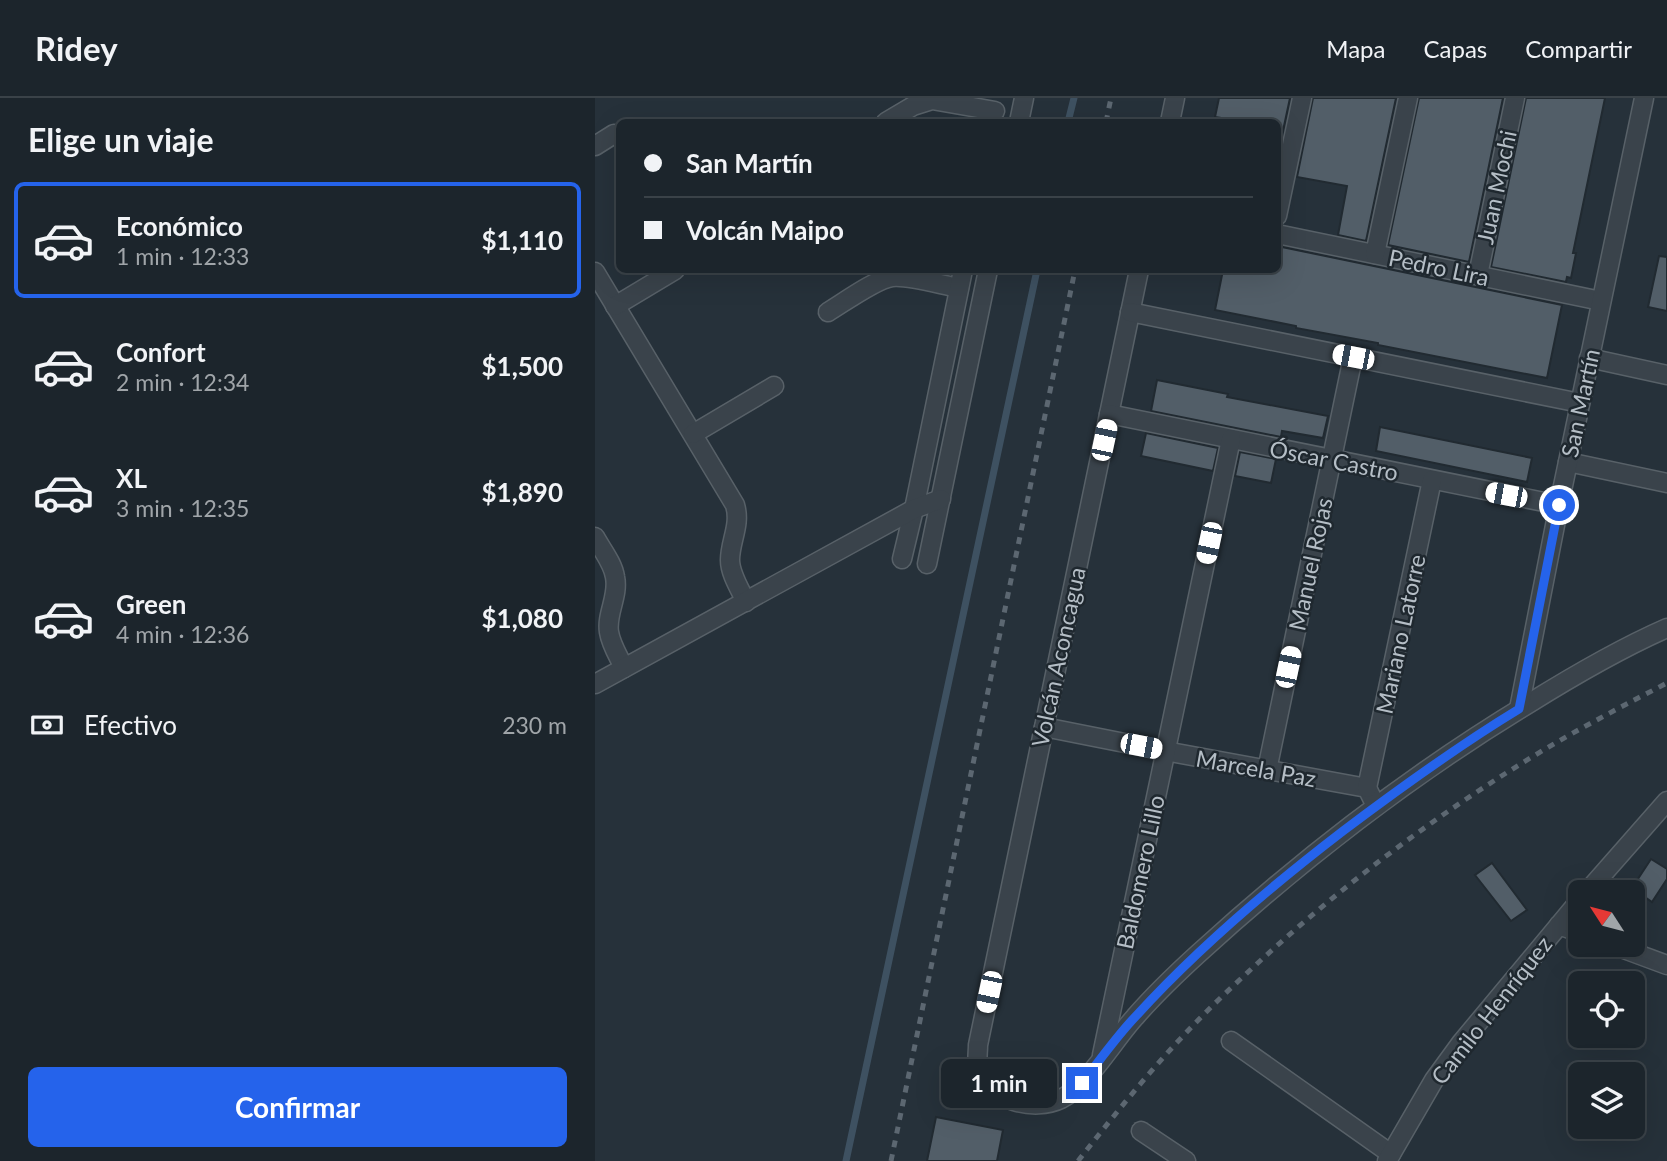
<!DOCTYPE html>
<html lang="es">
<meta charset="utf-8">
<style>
:root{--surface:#1c252c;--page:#293138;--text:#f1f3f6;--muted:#a0a5a9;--line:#3a4248;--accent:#2563eb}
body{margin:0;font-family:Lato,sans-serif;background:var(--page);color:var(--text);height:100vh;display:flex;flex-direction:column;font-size:26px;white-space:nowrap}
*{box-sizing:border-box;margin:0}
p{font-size:23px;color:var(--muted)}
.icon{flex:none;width:38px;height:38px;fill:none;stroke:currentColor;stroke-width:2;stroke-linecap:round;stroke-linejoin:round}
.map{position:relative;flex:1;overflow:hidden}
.details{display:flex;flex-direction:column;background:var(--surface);width:595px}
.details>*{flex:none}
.banner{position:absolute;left:21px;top:21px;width:665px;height:154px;border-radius:10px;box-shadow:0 7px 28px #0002,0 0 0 2px var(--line);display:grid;align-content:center;height:154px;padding:0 28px;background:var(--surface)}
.needle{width:46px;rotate:306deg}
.fabs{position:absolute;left:973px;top:782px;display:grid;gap:14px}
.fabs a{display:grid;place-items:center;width:77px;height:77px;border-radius:10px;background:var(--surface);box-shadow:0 7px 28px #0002,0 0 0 2px var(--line);font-size:35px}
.end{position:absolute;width:32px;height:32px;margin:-16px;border:9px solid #2563eb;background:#fff;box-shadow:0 0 0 4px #fff}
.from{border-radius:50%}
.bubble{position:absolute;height:49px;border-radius:10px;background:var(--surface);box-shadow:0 7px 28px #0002,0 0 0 2px var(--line);font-size:23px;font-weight:700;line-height:49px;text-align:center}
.car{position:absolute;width:21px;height:42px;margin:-21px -10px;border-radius:9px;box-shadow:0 0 5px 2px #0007;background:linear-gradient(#fff 24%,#345 0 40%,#fff 0 76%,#345 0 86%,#fff 0)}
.banner b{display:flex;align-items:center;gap:24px;height:66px;font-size:26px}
.banner b+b{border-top:2px solid var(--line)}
.banner i{width:18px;height:18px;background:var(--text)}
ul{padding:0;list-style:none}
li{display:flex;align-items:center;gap:21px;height:116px;margin:0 14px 10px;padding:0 14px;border:4px solid transparent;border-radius:10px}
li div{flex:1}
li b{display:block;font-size:26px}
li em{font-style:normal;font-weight:700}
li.selected{border-color:var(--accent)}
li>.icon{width:63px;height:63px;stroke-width:1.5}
h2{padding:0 28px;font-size:32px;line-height:84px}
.pay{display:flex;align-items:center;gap:18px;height:77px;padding:0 28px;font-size:26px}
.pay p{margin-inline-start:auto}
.action{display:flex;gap:14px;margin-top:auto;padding:14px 28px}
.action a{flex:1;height:80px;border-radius:10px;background:var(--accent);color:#fff;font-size:28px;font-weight:700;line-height:80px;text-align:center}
header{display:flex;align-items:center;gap:42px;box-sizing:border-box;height:98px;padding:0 35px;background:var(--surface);border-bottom:2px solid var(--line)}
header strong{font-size:33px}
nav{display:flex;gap:38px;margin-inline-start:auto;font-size:24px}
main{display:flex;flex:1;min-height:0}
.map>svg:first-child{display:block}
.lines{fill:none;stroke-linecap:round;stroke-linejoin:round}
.stream{stroke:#3e5161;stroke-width:7}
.building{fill:#525e68;stroke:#212a31;stroke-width:2}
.street-casing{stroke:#586168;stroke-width:21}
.street{stroke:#3a434b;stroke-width:18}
.rail{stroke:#5c6771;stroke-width:5;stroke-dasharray:7 7;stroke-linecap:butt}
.route{stroke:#2563eb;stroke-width:9}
.labels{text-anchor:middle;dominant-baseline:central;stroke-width:5;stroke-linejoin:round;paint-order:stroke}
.street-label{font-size:23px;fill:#b5bec6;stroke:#1f282f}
</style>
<header>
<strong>Ridey</strong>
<nav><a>Mapa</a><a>Capas</a><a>Compartir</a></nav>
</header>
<main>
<section class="details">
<h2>Elige un viaje</h2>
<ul>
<li class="selected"><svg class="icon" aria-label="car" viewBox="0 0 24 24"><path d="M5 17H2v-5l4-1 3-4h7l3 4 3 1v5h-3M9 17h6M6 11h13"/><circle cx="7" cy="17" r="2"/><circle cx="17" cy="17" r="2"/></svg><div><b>Económico</b><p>1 min · 12:33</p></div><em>$1,110</em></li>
<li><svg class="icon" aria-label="car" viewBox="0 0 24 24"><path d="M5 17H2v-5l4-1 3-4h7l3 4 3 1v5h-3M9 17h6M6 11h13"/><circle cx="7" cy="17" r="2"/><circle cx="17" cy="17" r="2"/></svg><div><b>Confort</b><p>2 min · 12:34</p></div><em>$1,500</em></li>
<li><svg class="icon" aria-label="car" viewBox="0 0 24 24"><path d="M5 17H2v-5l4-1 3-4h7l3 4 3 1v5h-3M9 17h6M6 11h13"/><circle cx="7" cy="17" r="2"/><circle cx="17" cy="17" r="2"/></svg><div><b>XL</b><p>3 min · 12:35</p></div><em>$1,890</em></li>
<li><svg class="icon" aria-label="car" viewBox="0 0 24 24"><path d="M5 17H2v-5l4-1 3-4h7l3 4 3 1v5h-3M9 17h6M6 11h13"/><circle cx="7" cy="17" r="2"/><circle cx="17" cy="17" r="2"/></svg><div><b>Green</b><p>4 min · 12:36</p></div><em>$1,080</em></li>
</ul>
<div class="pay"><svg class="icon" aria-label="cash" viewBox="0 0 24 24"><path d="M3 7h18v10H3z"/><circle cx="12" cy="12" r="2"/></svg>Efectivo<p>230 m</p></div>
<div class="action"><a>Confirmar</a></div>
</section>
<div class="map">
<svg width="1072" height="1063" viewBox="0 0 1072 1063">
<rect width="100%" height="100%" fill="#26313a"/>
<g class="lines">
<!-- stream -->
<g class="stream">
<path d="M 473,24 L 479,0"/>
<path d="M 251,1063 L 442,172"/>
</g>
</g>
<!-- building -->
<g class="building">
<path d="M 624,0 L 695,0 L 682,61 L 682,24 L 652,24 L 620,19 Z"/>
<path d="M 718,0 L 801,0 L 771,143 L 743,137 L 752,88 L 702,79 Z"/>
<path d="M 824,0 L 908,0 L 874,164 L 793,147 Z"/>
<path d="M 931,0 L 1010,0 L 978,155 L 981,155 L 976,180 L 972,179 L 971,184 L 896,169 Z"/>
<path d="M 682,148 L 967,207 L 952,280 L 783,247 L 783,245 L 701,230 L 701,228 L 620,212 L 628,172 L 682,172 Z"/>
<path d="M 1064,158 L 1072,159 L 1072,213 L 1053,209 Z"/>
<path d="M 562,282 L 633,296 L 632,299 L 733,318 L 728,340 L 687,333 L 686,339 L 556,313 Z"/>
<path d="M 785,329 L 937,360 L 932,384 L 781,353 Z"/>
<path d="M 551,335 L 623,350 L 618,373 L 546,358 Z"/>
<path d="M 645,354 L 681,361 L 676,385 L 640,378 Z"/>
<path d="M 1056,761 L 1072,771 L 1072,781 L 1057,804 L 1037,790 Z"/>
<path d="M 897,765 L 932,812 L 916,823 L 880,777 Z"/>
<path d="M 341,1019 L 408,1032 L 402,1063 L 332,1063 Z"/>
</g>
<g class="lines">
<!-- street casing -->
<g class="street-casing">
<g id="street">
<path d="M 291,24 L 318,8 L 337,2 L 400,13"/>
<path d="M 424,24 L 429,0"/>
<path d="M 575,24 L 580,0"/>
<path d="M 0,48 L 19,36"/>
<path d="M 682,118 L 707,0"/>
<path d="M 682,136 L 1006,203"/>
<path d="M 780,156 L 813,0"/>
<path d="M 544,172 L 383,947 C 383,956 381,965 384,973 C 396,1003 439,1014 466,1001 C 493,987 519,942 540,919 C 560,896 582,875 604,855 C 706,762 814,678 933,606 C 978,578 1024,551 1072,530"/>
<path d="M 0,174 L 140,407 C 146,427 135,443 135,462 C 135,476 145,491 151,504"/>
<path d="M 883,177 L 920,0"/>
<path d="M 20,208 L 80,172"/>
<path d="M 233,214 C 248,205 281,181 297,179 C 313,177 347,187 364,190"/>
<path d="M 535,214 L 985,305"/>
<path d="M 994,260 L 1072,277"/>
<path d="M 514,316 L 964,407"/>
<path d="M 98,336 L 179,288"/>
<path d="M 973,364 L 1072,385"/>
<path d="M 0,439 C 7,452 18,465 20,479 C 24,498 11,516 14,534 C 16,547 24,559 29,570"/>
<path d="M 307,461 L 319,411 L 368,172"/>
<path d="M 332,466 L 393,172"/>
<path d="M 0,586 L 319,411 L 346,401"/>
<path d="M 924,611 L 964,407 L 1049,0"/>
<path d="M 449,629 L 570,653 L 772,690 L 781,708"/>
<path d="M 672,672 L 758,259"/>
<path d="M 772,690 L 837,382"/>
<path d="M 992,794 L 1072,703"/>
<path d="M 964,827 L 985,835"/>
<path d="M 1018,847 L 1072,867"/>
<path d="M 636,943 L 796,1056"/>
<path d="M 507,957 L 636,341"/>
<path d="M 546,1033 L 591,1063"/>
<path d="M 792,1063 L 839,982 L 866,945 L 985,802"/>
</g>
</g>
<!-- street -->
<use href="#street" class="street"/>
<!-- rail -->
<g class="rail">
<path d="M 511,24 L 516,0"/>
<path d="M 296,1063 L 480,172"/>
<path d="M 483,1063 C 517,1020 551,977 589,937 C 613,911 639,887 665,863 C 749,786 840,718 937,659 C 981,632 1026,609 1072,585"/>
</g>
</g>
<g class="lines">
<!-- route -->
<path class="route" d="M 487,985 C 505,962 521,939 541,918 C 603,850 675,789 748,733 C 805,690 863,648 924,611 L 964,407"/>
</g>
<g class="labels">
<!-- street labels -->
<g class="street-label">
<text transform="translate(901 89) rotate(-78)">Juan Mochi</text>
<text transform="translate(844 169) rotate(12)">Pedro Lira</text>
<text transform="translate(985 305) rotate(-78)">San Martín</text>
<text transform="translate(739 362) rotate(11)">Óscar Castro</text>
<text transform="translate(715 466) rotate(-78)">Manuel Rojas</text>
<text transform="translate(805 536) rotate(-78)">Mariano Latorre</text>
<text transform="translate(463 559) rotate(-78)">Volcán Aconcagua</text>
<text transform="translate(661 670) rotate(10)">Marcela Paz</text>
<text transform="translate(545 774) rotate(-78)">Baldomero Lillo</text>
<text transform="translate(896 912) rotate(-52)">Camilo Henríquez</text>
</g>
</g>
</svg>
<div class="fabs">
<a><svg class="needle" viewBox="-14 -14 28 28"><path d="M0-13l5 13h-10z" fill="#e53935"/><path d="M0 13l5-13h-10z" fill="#a0a5a9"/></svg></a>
<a><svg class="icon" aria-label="locate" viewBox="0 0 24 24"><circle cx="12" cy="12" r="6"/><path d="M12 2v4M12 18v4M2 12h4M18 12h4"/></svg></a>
<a><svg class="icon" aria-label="layers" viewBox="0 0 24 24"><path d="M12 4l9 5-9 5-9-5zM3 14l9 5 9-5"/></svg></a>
</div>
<i class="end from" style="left:964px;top:407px"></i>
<i class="end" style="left:487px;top:985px"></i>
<div class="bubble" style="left:346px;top:961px;width:116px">1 min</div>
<i class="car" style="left:758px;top:259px;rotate:281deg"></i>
<i class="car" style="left:509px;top:342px;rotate:12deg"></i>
<i class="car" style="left:911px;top:397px;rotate:281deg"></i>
<i class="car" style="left:614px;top:445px;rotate:192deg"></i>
<i class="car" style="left:693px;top:569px;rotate:12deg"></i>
<i class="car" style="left:546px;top:648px;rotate:101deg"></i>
<i class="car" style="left:394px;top:894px;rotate:192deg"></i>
<div class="banner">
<b><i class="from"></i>San Martín</b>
<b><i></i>Volcán Maipo</b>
</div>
</div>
</main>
